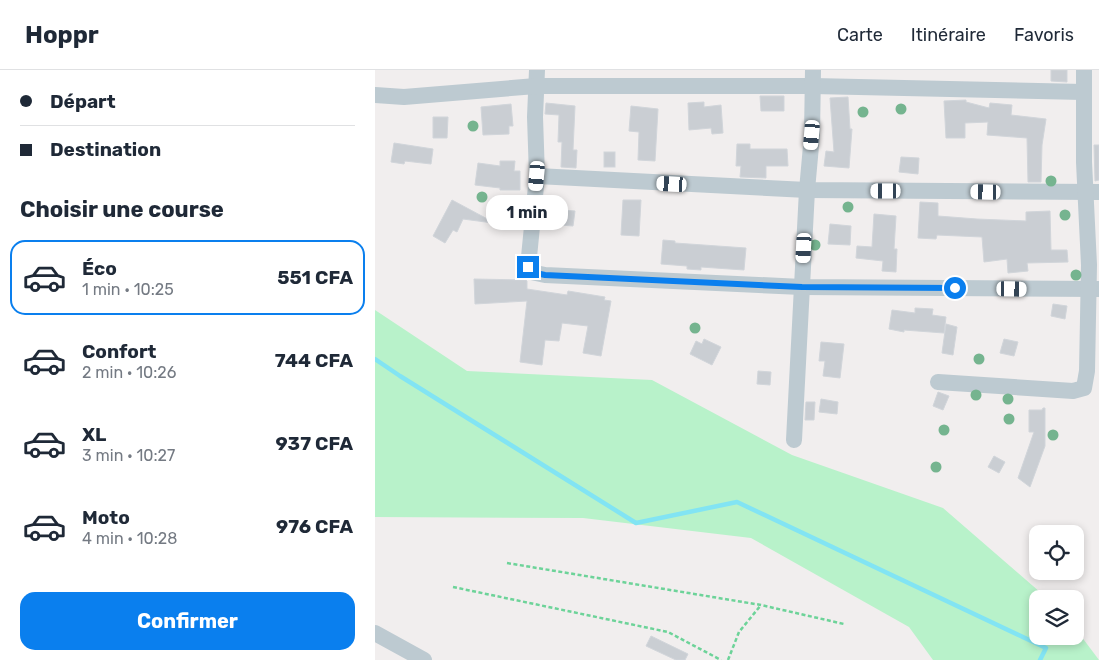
<!DOCTYPE html>
<html lang="fr">
<meta charset="utf-8">
<style>
:root{--surface:#fff;--page:#f2f2f3;--text:#1f2937;--muted:#747a83;--line:#e0e1e3;--accent:#0a7fee}
body{margin:0;font-family:Rubik,sans-serif;background:var(--page);color:var(--text);height:100vh;display:flex;flex-direction:column;font-size:19px;white-space:nowrap}
*{box-sizing:border-box;margin:0}
p{font-size:16px;color:var(--muted)}
.icon{flex:none;width:28px;height:28px;fill:none;stroke:currentColor;stroke-width:2;stroke-linecap:round;stroke-linejoin:round}
.map{position:relative;flex:1;overflow:hidden}
.drawer{display:flex;flex-direction:column;background:var(--surface);width:375px}
.drawer>*{flex:none}
.guide{display:grid;align-content:center;height:110px;padding:0 20px;background:var(--surface)}
.controls{position:absolute;left:654px;top:455px;display:grid;gap:10px}
.controls a{display:grid;place-items:center;width:55px;height:55px;border-radius:10px;background:var(--surface);box-shadow:0 2px 8px #0003;font-size:25px}
.end{position:absolute;width:22px;height:22px;margin:-11px;border:6px solid #0a7fee;background:#fff;box-shadow:0 0 0 2px #fff}
.from{border-radius:50%}
.bubble{position:absolute;height:35px;border-radius:15px;background:var(--surface);box-shadow:0 2px 8px #0003;font-size:16px;font-weight:700;line-height:35px;text-align:center}
.car{position:absolute;width:15px;height:30px;margin:-15px -8px;border-radius:6px;box-shadow:0 0 4px 1px #0007;background:linear-gradient(#fff 24%,#345 0 40%,#fff 0 76%,#345 0 86%,#fff 0)}
.guide b{display:flex;align-items:center;gap:18px;height:48px;font-size:19px}
.guide b+b{border-top:1px solid var(--line)}
.guide i{width:12px;height:12px;background:var(--text)}
ul{padding:0;list-style:none}
li{display:flex;align-items:center;gap:15px;height:75px;margin:0 10px 8px;padding:0 10px;border:2px solid transparent;border-radius:15px}
li div{flex:1}
li b{display:block;font-size:19px}
li em{font-style:normal;font-weight:700}
li.selected{border-color:var(--accent)}
li>.icon{width:45px;height:45px;stroke-width:1.5}
h2{padding:0 20px;font-size:22px;line-height:60px}
.cta{display:flex;gap:10px;margin-top:auto;padding:10px 20px}
.cta a{flex:1;height:58px;border-radius:15px;background:var(--accent);color:#fff;font-size:20px;font-weight:700;line-height:58px;text-align:center}
header{display:flex;align-items:center;gap:30px;box-sizing:border-box;height:70px;padding:0 25px;background:var(--surface);border-bottom:1px solid var(--line)}
header strong{font-size:24px}
nav{display:flex;gap:28px;margin-inline-start:auto;font-size:18px}
main{display:flex;flex:1;min-height:0}
.map>svg:first-child{display:block}
.green{fill:#b8f2ca}
.lines{fill:none;stroke-linecap:round;stroke-linejoin:round}
.stream{stroke:#82e4f3;stroke-width:4.5}
.building{fill:#caced3;stroke:#d1d5da}
.path{stroke:#6dd399;stroke-width:2.5;stroke-dasharray:4 2.5;stroke-linecap:butt}
.minor{stroke:#bdcad1;stroke-width:16}
.tree{fill:#75b48f}
.route{stroke:#0a7fee;stroke-width:6}
</style>
<header>
<strong>Hoppr</strong>
<nav><a>Carte</a><a>Itinéraire</a><a>Favoris</a></nav>
</header>
<main>
<section class="drawer">
<div class="guide">
<b><i class="from"></i>Départ</b>
<b><i></i>Destination</b>
</div>
<h2>Choisir une course</h2>
<ul>
<li class="selected"><svg class="icon" aria-label="car" viewBox="0 0 24 24"><path d="M5 17H2v-5l4-1 3-4h7l3 4 3 1v5h-3M9 17h6M6 11h13"/><circle cx="7" cy="17" r="2"/><circle cx="17" cy="17" r="2"/></svg><div><b>Éco</b><p>1 min · 10:25</p></div><em>551 CFA</em></li>
<li><svg class="icon" aria-label="car" viewBox="0 0 24 24"><path d="M5 17H2v-5l4-1 3-4h7l3 4 3 1v5h-3M9 17h6M6 11h13"/><circle cx="7" cy="17" r="2"/><circle cx="17" cy="17" r="2"/></svg><div><b>Confort</b><p>2 min · 10:26</p></div><em>744 CFA</em></li>
<li><svg class="icon" aria-label="car" viewBox="0 0 24 24"><path d="M5 17H2v-5l4-1 3-4h7l3 4 3 1v5h-3M9 17h6M6 11h13"/><circle cx="7" cy="17" r="2"/><circle cx="17" cy="17" r="2"/></svg><div><b>XL</b><p>3 min · 10:27</p></div><em>937 CFA</em></li>
<li><svg class="icon" aria-label="car" viewBox="0 0 24 24"><path d="M5 17H2v-5l4-1 3-4h7l3 4 3 1v5h-3M9 17h6M6 11h13"/><circle cx="7" cy="17" r="2"/><circle cx="17" cy="17" r="2"/></svg><div><b>Moto</b><p>4 min · 10:28</p></div><em>976 CFA</em></li>
</ul>
<div class="cta"><a>Confirmer</a></div>
</section>
<div class="map">
<svg width="724" height="590" viewBox="0 0 724 590">
<rect width="100%" height="100%" fill="#f1eeee"/>
<!-- green -->
<path class="green" d="M 0,240 L 92,301 L 277,310 L 417,385 L 568,438 L 673,529 L 662,529 L 662,566 L 700,566 L 700,558 L 724,590 L 558,590 L 534,557 L 376,468 L 208,448 L 0,447 Z"/>
<g class="lines">
<!-- stream -->
<path class="stream" d="M 0,289 L 25,306 L 261,453 L 362,432 L 671,578 L 665,590"/>
</g>
<!-- building -->
<g class="building">
<path d="M 676,0 L 692,0 L 692,12 L 676,11 Z"/>
<path d="M 385,26 L 409,26 L 409,41 L 386,41 Z"/>
<path d="M 473,27 L 475,59 L 477,59 L 474,98 L 449,96 L 451,81 L 459,82 L 455,28 Z"/>
<path d="M 591,30 L 591,32 L 614,38 L 615,33 L 637,35 L 636,45 L 671,49 L 667,75 L 666,112 L 653,112 L 652,68 L 612,65 L 613,52 L 590,53 L 590,68 L 571,68 L 569,31 Z"/>
<path d="M 329,32 L 329,37 L 346,35 L 348,63 L 337,64 L 336,58 L 314,60 L 313,33 Z"/>
<path d="M 171,33 L 200,36 L 198,80 L 202,80 L 201,98 L 186,97 L 187,72 L 183,72 L 184,45 L 170,44 Z"/>
<path d="M 136,34 L 138,56 L 134,56 L 134,64 L 108,65 L 106,37 Z"/>
<path d="M 256,36 L 283,39 L 280,91 L 263,90 L 264,62 L 254,61 Z"/>
<path d="M 58,47 L 73,47 L 72,68 L 58,68 Z"/>
<path d="M 19,73 L 58,79 L 56,94 L 30,91 L 29,94 L 16,92 Z"/>
<path d="M 362,74 L 375,74 L 375,79 L 412,79 L 413,96 L 391,96 L 391,108 L 365,107 L 366,96 L 361,96 Z"/>
<path d="M 719,75 L 724,75 L 724,110 L 720,111 Z"/>
<rect x="229" y="82" width="11" height="15"/>
<path d="M 526,87 L 544,88 L 543,104 L 524,102 Z"/>
<path d="M 125,91 L 140,91 L 139,101 L 145,101 L 145,120 L 125,120 L 125,118 L 100,115 L 103,93 L 125,96 Z"/>
<path d="M 77,130 L 118,152 L 118,153 L 88,149 L 82,162 L 78,160 L 70,173 L 58,166 Z"/>
<path d="M 248,130 L 266,130 L 264,166 L 246,165 Z"/>
<path d="M 545,132 L 563,133 L 563,146 L 602,149 L 651,151 L 651,142 L 675,141 L 676,180 L 692,180 L 693,192 L 652,193 L 653,201 L 633,203 L 632,189 L 609,192 L 607,167 L 562,165 L 561,169 L 543,168 Z"/>
<path d="M 186,140 L 200,141 L 198,156 L 185,155 Z"/>
<path d="M 499,144 L 521,146 L 519,179 L 522,179 L 521,202 L 507,201 L 508,191 L 481,188 L 482,176 L 497,177 Z"/>
<path d="M 455,154 L 476,156 L 475,175 L 453,174 Z"/>
<path d="M 288,170 L 300,171 L 300,173 L 371,178 L 369,200 L 326,197 L 326,200 L 312,199 L 312,196 L 286,194 Z"/>
<path d="M 99,209 L 151,210 L 152,211 L 152,219 L 192,225 L 193,221 L 230,227 L 229,230 L 236,231 L 226,286 L 208,283 L 213,256 L 187,253 L 184,271 L 170,270 L 167,295 L 145,292 L 152,231 L 100,234 Z"/>
<path d="M 678,234 L 692,236 L 690,249 L 676,246 Z"/>
<path d="M 540,238 L 558,239 L 557,245 L 571,247 L 569,263 L 529,260 L 529,262 L 514,259 L 517,240 L 540,243 Z"/>
<path d="M 571,254 L 582,257 L 578,285 L 567,283 Z"/>
<path d="M 329,269 L 346,277 L 337,295 L 315,284 L 321,271 L 327,274 Z"/>
<path d="M 629,269 L 643,272 L 639,286 L 625,283 Z"/>
<path d="M 446,272 L 469,274 L 465,308 L 448,306 L 450,291 L 444,291 Z"/>
<path d="M 383,301 L 396,302 L 395,315 L 382,314 Z"/>
<path d="M 563,322 L 574,326 L 568,340 L 558,336 Z"/>
<path d="M 446,329 L 463,332 L 462,344 L 444,342 Z"/>
<path d="M 431,332 L 440,332 L 439,350 L 430,350 Z"/>
<path d="M 668,338 L 670,338 L 670,376 L 655,417 L 643,408 L 659,362 L 654,362 L 654,340 L 667,340 Z"/>
<path d="M 619,386 L 630,392 L 624,403 L 613,397 Z"/>
<path d="M 276,566 L 313,584 L 310,590 L 301,590 L 271,576 Z"/>
</g>
<g class="lines">
<!-- path -->
<g class="path">
<path d="M 132,493 L 386,535 L 469,554"/>
<path d="M 78,517 L 293,562 L 346,590"/>
<path d="M 353,590 L 364,562 L 386,535"/>
</g>
<!-- minor -->
<g class="minor">
<path d="M 162,0 L 160,47 L 162,106 L 153,197 L 156,202 L 170,205 L 427,217 L 724,219"/>
<path d="M 0,25 L 29,27 L 161,16 L 438,16 L 708,22"/>
<path d="M 162,106 L 432,120 L 724,122"/>
<path d="M 563,312 L 698,321 L 709,318 L 712,301 L 714,195 L 709,92 L 709,0"/>
<path d="M 419,370 L 432,120 L 437,65 L 438,0"/>
<path d="M 0,563 L 49,590"/>
</g>
</g>
<!-- trees -->
<g class="tree">
<circle cx="526" cy="39" r="5.5"/>
<circle cx="488" cy="42" r="5.5"/>
<circle cx="98" cy="56" r="5.5"/>
<circle cx="676" cy="111" r="5.5"/>
<circle cx="107" cy="127" r="5.5"/>
<circle cx="136" cy="132" r="5.5"/>
<circle cx="473" cy="137" r="5.5"/>
<circle cx="690" cy="145" r="5.5"/>
<circle cx="440" cy="175" r="5.5"/>
<circle cx="701" cy="205" r="5.5"/>
<circle cx="320" cy="258" r="5.5"/>
<circle cx="604" cy="289" r="5.5"/>
<circle cx="601" cy="325" r="5.5"/>
<circle cx="633" cy="329" r="5.5"/>
<circle cx="634" cy="349" r="5.5"/>
<circle cx="569" cy="360" r="5.5"/>
<circle cx="678" cy="365" r="5.5"/>
<circle cx="561" cy="397" r="5.5"/>
</g>
<g class="lines">
<!-- route -->
<path class="route" d="M 153,197 L 156,202 L 170,205 L 427,217 L 580,218"/>
</g>
</svg>
<div class="controls">
<a><svg class="icon" aria-label="locate" viewBox="0 0 24 24"><circle cx="12" cy="12" r="6"/><path d="M12 2v4M12 18v4M2 12h4M18 12h4"/></svg></a>
<a><svg class="icon" aria-label="layers" viewBox="0 0 24 24"><path d="M12 4l9 5-9 5-9-5zM3 14l9 5 9-5"/></svg></a>
</div>
<i class="end from" style="left:580px;top:218px"></i>
<i class="end" style="left:153px;top:197px"></i>
<div class="bubble" style="left:111px;top:125px;width:82px">1 min</div>
<i class="car" style="left:437px;top:65px;rotate:185deg"></i>
<i class="car" style="left:162px;top:106px;rotate:185deg"></i>
<i class="car" style="left:297px;top:114px;rotate:273deg"></i>
<i class="car" style="left:511px;top:121px;rotate:270deg"></i>
<i class="car" style="left:611px;top:122px;rotate:271deg"></i>
<i class="car" style="left:429px;top:178px;rotate:183deg"></i>
<i class="car" style="left:637px;top:219px;rotate:91deg"></i>
</div>
</main>
